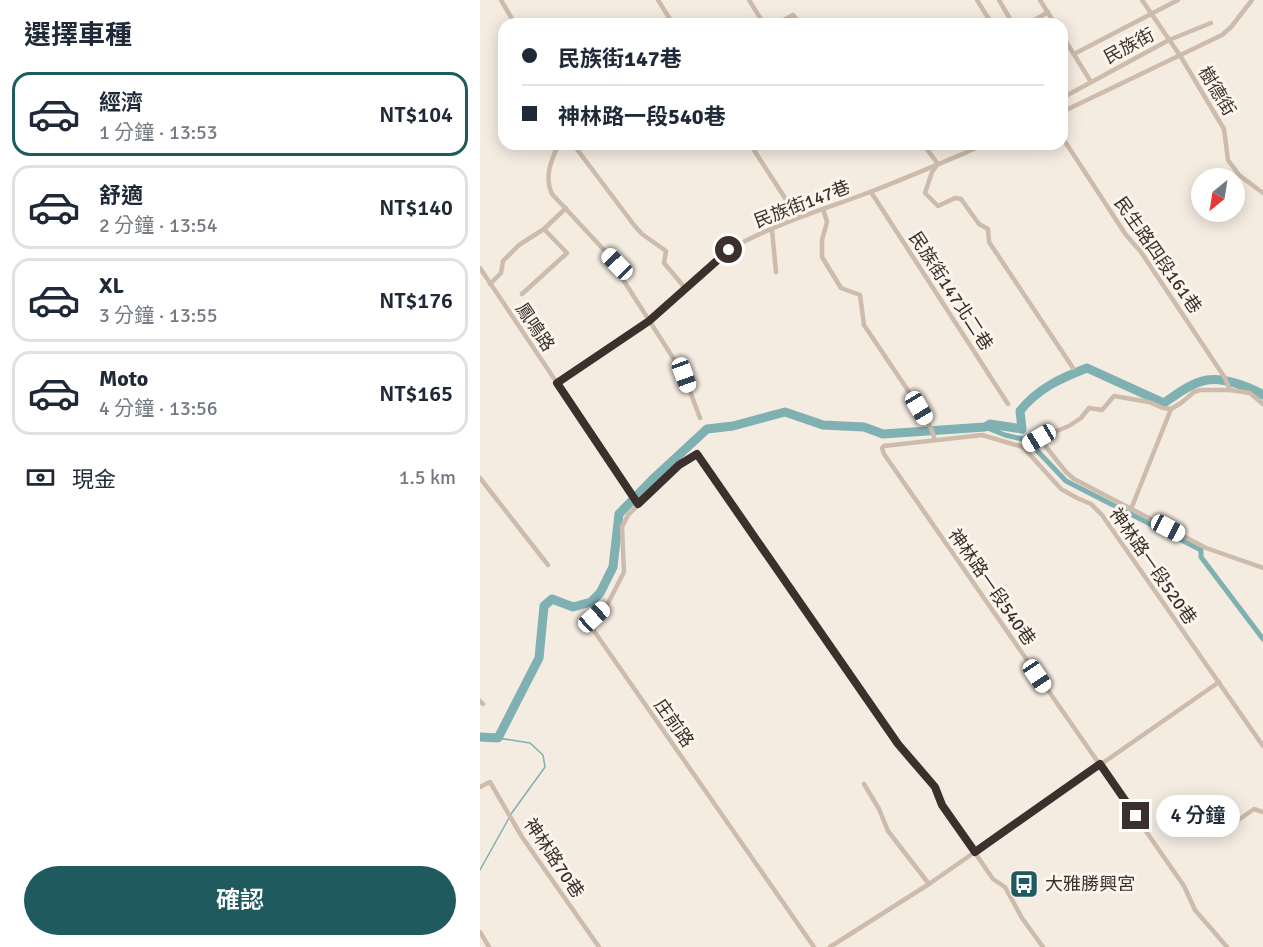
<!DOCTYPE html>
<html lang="zh-TW">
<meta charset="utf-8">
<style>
:root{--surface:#fff;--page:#f6f6f7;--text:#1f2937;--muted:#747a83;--line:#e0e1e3;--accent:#1f5a5e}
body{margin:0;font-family:Signika,"Noto Sans TC",sans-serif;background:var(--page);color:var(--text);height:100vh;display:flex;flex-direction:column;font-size:22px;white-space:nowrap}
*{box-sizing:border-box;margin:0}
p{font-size:20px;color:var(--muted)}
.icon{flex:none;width:33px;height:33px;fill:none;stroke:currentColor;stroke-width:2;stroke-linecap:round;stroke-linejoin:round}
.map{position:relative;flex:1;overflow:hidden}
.sheet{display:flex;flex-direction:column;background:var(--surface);width:480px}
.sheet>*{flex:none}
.hud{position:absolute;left:18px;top:18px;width:570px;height:132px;border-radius:18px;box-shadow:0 3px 15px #0003;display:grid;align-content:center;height:132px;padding:0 24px;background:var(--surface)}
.needle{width:39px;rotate:210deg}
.buttons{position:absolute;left:711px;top:168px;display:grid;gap:12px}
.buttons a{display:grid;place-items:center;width:54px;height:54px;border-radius:50%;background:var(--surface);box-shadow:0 3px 15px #0003;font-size:30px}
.end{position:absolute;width:27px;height:27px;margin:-14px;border:8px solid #3b302b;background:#fff;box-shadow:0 0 0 3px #fff}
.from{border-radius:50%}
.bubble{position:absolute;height:42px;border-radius:21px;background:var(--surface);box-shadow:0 3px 15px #0003;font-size:20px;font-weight:600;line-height:42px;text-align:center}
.car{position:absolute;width:18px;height:36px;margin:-18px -9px;border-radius:8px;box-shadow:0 0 4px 2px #0007;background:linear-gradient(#fff 24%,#345 0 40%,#fff 0 76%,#345 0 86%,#fff 0)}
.hud b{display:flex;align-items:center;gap:21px;height:57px;font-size:22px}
.hud b+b{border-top:2px solid var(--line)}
.hud i{width:15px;height:15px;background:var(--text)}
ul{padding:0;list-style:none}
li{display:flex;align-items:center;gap:18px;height:84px;margin:0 12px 9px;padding:0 12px;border:3px solid var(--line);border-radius:18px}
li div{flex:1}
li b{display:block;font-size:22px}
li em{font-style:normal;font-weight:600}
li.on{border-color:var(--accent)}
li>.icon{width:54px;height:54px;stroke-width:1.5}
h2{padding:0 24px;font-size:27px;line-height:72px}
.pay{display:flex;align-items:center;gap:15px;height:66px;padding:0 24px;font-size:22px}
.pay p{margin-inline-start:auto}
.cta{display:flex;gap:12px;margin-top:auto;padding:12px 24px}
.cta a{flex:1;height:69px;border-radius:36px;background:var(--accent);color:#fff;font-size:24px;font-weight:600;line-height:69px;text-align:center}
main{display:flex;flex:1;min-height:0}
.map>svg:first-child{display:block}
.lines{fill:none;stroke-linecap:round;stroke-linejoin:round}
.stream{stroke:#7fb0b2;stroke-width:1.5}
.canal{stroke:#7fb0b2;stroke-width:5}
.river{stroke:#7fb0b2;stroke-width:9}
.minor{stroke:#cdbbac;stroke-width:4.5}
.route{stroke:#3b302b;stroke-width:8}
.labels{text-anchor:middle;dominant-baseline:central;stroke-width:6;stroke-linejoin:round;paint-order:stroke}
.street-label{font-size:18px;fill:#3b302b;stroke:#fbf5ee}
.poi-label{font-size:18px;fill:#3b302b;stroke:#fbf5ee;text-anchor:start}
</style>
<main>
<section class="sheet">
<h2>選擇車種</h2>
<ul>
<li class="on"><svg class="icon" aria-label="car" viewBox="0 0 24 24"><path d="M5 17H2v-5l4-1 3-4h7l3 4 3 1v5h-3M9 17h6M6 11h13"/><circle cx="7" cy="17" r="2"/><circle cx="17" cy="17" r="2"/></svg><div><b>經濟</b><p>1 分鐘 · 13:53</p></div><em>NT$104</em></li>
<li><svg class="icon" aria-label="car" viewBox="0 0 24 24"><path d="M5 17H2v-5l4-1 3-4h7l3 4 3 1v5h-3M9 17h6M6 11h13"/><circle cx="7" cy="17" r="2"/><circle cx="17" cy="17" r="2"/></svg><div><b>舒適</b><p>2 分鐘 · 13:54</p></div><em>NT$140</em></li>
<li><svg class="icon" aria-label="car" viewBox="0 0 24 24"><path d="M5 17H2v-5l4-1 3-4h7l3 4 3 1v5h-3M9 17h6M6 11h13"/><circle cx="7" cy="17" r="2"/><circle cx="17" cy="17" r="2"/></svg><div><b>XL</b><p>3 分鐘 · 13:55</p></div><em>NT$176</em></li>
<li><svg class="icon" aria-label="car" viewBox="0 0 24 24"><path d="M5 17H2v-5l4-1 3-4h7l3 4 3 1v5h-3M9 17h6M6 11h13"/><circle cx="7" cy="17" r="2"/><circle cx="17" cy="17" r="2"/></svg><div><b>Moto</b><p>4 分鐘 · 13:56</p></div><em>NT$165</em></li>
</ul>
<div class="pay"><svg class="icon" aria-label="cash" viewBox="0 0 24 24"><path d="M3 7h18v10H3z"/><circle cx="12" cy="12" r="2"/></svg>現金<p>1.5 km</p></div>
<div class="cta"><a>確認</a></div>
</section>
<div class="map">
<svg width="783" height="947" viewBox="0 0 783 947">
<rect width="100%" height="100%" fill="#f4ebe1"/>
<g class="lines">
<!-- stream -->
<g class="stream">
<path d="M 18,738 L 50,743 L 63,755 L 65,767 L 31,814"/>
<path d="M 0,870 L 29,818"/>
</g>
<!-- canal -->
<path class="canal" d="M 505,427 L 525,435 L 547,440 L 586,481 L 721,550 L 721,557 L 783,639"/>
<!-- river -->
<path class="river" d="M 0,737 L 18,738 L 59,658 L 64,606 L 72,599 L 93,607 L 111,602 L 120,593 L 133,567 L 139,514 L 174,478 L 227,429 L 253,426 L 305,412 L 343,425 L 384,427 L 403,434 L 505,427 L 510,424 L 542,429 L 540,411 C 557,389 581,378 607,368 L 684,403 C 697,394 711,383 727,380 C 743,377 770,387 783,395"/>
<!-- minor -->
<g class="minor">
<path d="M 21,0 L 35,24"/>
<path d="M 178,0 L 193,24"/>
<path d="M 269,0 L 284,24"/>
<path d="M 497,0 L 512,24"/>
<path d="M 519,0 L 533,24"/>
<path d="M 560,0 L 575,24"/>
<path d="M 662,0 L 701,57 L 744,129 L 748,160 L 759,175 L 783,193"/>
<path d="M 296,24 L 313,15 L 320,24"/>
<path d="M 548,24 L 568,12"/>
<path d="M 582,35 L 611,82"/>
<path d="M 594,54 L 698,0"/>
<path d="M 582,98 L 689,40 L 731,23"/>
<path d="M 582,112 L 742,35 L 751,27 L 772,0"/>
<path d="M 582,137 L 646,235 L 661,252 L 745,378 L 750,390"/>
<path d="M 79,144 C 71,160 64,177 72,194 L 137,264 L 144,281 L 204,375 L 220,418"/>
<path d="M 93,144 L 154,225 L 162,234 L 186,251 L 184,263 L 206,289"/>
<path d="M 270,144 L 318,218"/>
<path d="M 443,144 L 458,164 L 452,172 L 445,193 L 458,206 L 475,198 L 481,199 L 499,224 L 508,229 L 509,242 L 593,368"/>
<path d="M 391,192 L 528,404"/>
<path d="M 343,209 L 347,222 L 342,240 L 342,257 L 361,288 L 380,295 L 384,325 L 427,389 L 451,428 L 455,440"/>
<path d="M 292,230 L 296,272"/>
<path d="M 0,268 L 158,504"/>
<path d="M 10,284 L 21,273 L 23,261 L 39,245 L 64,229 L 86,208"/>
<path d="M 42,294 L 87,253 L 64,229"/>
<path d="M 77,383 L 169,321 L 249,250 C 293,224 343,210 390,192 C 429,177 468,160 506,144"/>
<path d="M 559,438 L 586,472 L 594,479 L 726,548 L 783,568"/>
<path d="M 543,447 L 559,438 L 589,426 L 601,418 L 609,408 L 622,410 L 634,396 L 669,402 L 683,408 L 691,409 L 701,403 L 714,392 L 720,390 L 750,390 L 770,393 L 783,404"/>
<path d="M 0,478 L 68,565"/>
<path d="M 651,509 L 691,409"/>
<path d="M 0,701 L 3,704"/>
<path d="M 384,784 L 399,809 L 408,831 L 449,884"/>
<path d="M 0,787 L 10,782 L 42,837 L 119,947"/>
<path d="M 742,803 L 755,820 L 757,821 L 774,809 L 783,812"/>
<path d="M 0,932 L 9,947"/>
<path d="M 334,947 L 112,628 L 114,617 L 126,607 L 144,572 L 142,527 L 148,515 L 199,465 L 217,454 L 418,744 L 438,769 L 455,787 L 462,805 L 513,879 L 525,887 L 542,918 L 563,947"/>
<path d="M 350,947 L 449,884 L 739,682"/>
<path d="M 747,947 L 715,910 L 704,886 L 404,454 L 402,448 L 404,446 L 502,435 L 543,447 L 581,489 L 597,498 L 611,504 L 622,515 L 783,746"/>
</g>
</g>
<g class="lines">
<!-- route -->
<path class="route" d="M 249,250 L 169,321 L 77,383 L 158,504 L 199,465 L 217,454 L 418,744 L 455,787 L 462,805 L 495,852 L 620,764 L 656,816"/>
</g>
<!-- icons -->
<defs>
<g id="bus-square" transform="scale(1.5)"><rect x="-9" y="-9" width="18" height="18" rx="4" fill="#1f5a5e" stroke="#fbf5ee"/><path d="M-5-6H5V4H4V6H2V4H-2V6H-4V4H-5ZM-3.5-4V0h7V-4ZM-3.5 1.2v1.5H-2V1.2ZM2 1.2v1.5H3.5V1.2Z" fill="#fff"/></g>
</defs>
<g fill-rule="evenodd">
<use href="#bus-square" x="544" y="884"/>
</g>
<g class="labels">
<!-- street labels -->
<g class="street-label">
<text transform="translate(649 46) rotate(-28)">民族街</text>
<text transform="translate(737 91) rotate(59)">樹德街</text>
<text transform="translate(322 204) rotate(-21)">民族街147巷</text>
<text transform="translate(678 255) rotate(55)">民生路四段161巷</text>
<text transform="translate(471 291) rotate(57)">民族街147北二巷</text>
<text transform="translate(55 327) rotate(56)">鳳鳴路</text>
<text transform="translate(673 566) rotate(55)">神林路一段520巷</text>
<text transform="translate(512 587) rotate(55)">神林路一段540巷</text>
<text transform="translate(194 723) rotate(55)">庄前路</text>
<text transform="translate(74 858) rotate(56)">神林路70巷</text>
</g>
<!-- poi labels -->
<g class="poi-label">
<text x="565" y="884">大雅勝興宮</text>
</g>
</g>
</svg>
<div class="buttons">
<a><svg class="needle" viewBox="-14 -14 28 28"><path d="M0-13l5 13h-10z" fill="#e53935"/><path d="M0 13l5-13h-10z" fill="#747a83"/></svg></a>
</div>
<i class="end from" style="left:249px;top:250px"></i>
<i class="end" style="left:656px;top:816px"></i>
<div class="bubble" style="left:676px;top:795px;width:84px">4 分鐘</div>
<i class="car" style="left:137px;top:264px;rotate:316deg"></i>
<i class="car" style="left:204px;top:375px;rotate:160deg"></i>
<i class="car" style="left:439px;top:408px;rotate:149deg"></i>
<i class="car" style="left:559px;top:438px;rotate:239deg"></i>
<i class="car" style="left:688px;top:528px;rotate:118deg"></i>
<i class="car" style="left:114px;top:617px;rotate:48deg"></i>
<i class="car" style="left:557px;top:676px;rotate:146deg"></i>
<div class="hud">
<b><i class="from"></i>民族街147巷</b>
<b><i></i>神林路一段540巷</b>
</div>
</div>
</main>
